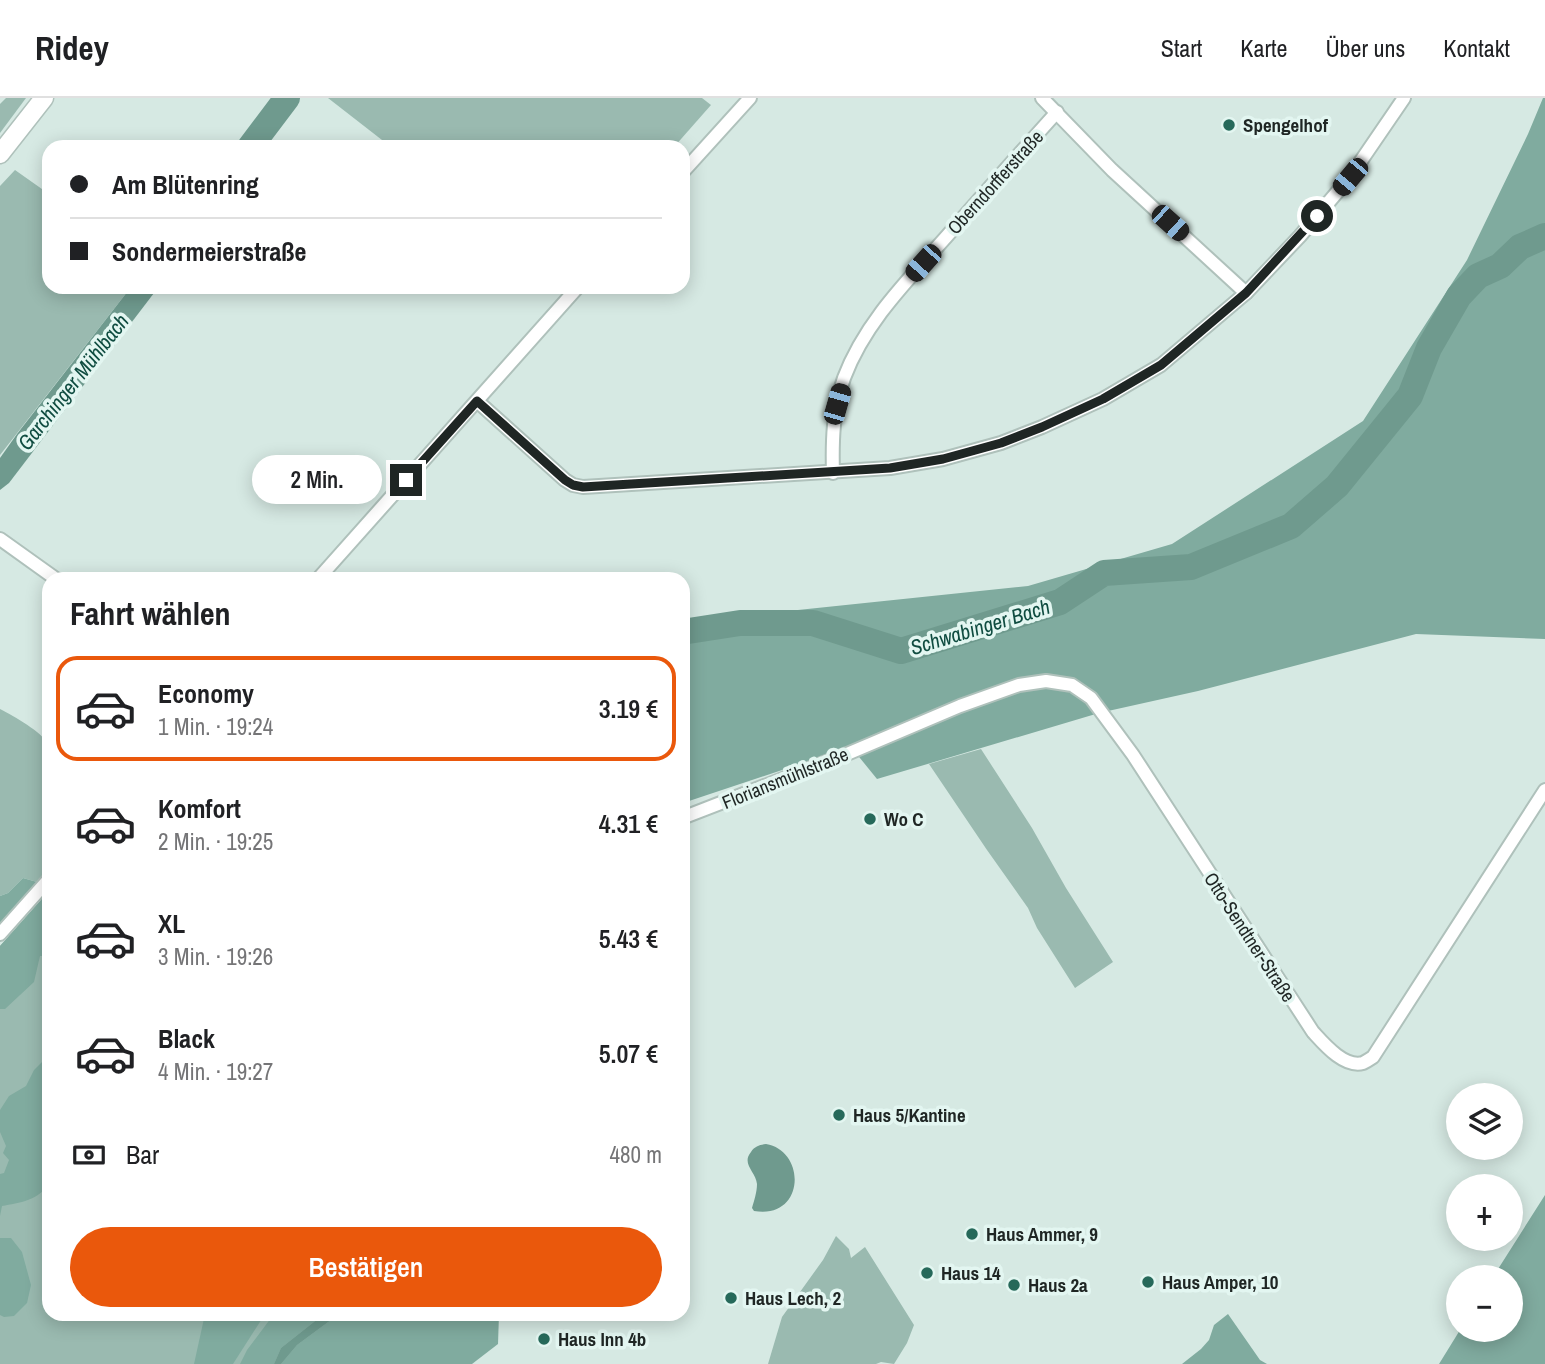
<!DOCTYPE html>
<html lang="de">
<meta charset="utf-8">
<style>
:root{--surface:#fff;--page:#f6f6f6;--text:#202124;--muted:#757577;--line:#e0e0e0;--accent:#ea580c}
body{margin:0;font-family:"Archivo Narrow",sans-serif;background:var(--page);color:var(--text);height:100vh;display:flex;flex-direction:column;font-size:26px;white-space:nowrap}
*{box-sizing:border-box;margin:0}
p{font-size:23px;color:var(--muted)}
.icon{flex:none;width:38px;height:38px;fill:none;stroke:currentColor;stroke-width:2;stroke-linecap:round;stroke-linejoin:round}
.map{position:relative;flex:1;overflow:hidden}
.side{position:absolute;left:42px;top:474px;width:648px;height:749px;display:flex;flex-direction:column;background:var(--surface);border-radius:21px;box-shadow:0 4px 18px #0003}
.side>*{flex:none}
.top-card{position:absolute;left:42px;top:42px;width:648px;height:154px;border-radius:21px;box-shadow:0 4px 18px #0003;display:grid;align-content:center;height:154px;padding:0 28px;background:var(--surface)}
.controls{position:absolute;left:1446px;top:985px;display:grid;gap:14px}
.controls a{display:grid;place-items:center;width:77px;height:77px;border-radius:50%;background:var(--surface);box-shadow:0 4px 18px #0003;font-size:35px}
.end{position:absolute;width:32px;height:32px;margin:-16px;border:9px solid #1f2624;background:#fff;box-shadow:0 0 0 4px #fff}
.from{border-radius:50%}
.bubble{position:absolute;height:49px;border-radius:24px;background:var(--surface);box-shadow:0 4px 18px #0003;font-size:23px;font-weight:600;line-height:49px;text-align:center}
.car{position:absolute;width:21px;height:42px;margin:-21px -10px;border-radius:9px;box-shadow:0 0 5px 2px #0007;background:linear-gradient(#222 24%,#8ab4d8 0 40%,#222 0 76%,#8ab4d8 0 86%,#222 0)}
.top-card b{display:flex;align-items:center;gap:24px;height:66px;font-size:26px}
.top-card b+b{border-top:2px solid var(--line)}
.top-card i{width:18px;height:18px;background:var(--text)}
ul{padding:0;list-style:none}
li{display:flex;align-items:center;gap:21px;height:105px;margin:0 14px 10px;padding:0 14px;border:4px solid transparent;border-radius:21px}
li div{flex:1}
li b{display:block;font-size:26px}
li em{font-style:normal;font-weight:600}
li.active{border-color:var(--accent)}
li>.icon{width:63px;height:63px;stroke-width:1.5}
h2{padding:0 28px;font-size:32px;line-height:84px}
.pay{display:flex;align-items:center;gap:18px;height:77px;padding:0 28px;font-size:26px}
.pay p{margin-inline-start:auto}
.action{display:flex;gap:14px;margin-top:auto;padding:14px 28px}
.action a{flex:1;height:80px;border-radius:42px;background:var(--accent);color:#fff;font-size:28px;font-weight:600;line-height:80px;text-align:center}
header{display:flex;align-items:center;gap:42px;box-sizing:border-box;height:98px;padding:0 35px;background:var(--surface);border-bottom:2px solid var(--line)}
header strong{font-size:33px}
nav{display:flex;gap:38px;margin-inline-start:auto;font-size:24px}
.map>svg:first-child{display:block}
.green{fill:#9abab0}
.forest{fill:#80ab9f}
.water{fill:#6f9a8e}
.lines{fill:none;stroke-linecap:round;stroke-linejoin:round}
.river{stroke:#6f9a8e;stroke-width:26}
.street-casing{stroke:#afc1bb;stroke-width:16}
.secondary-casing{stroke:#afc1bb;stroke-width:21}
.street{stroke:#fff;stroke-width:12}
.secondary{stroke:#fff;stroke-width:18}
.route{stroke:#1f2624;stroke-width:9}
.poi-dot{fill:#26695a;stroke:#e3f6f1;stroke-width:2.5}
.labels{text-anchor:middle;dominant-baseline:central;stroke-width:7;stroke-linejoin:round;paint-order:stroke}
.poi-label{font-size:19px;font-weight:bold;fill:#1f2624;stroke:#e3f6f1;text-anchor:start}
.street-label{font-size:19px;fill:#1f2624;stroke:#e3f6f1}
.water-label{font-size:21px;font-style:italic;fill:#0f4c40;stroke:#e3f6f1}
</style>
<header>
<strong>Ridey</strong>
<nav><a>Start</a><a>Karte</a><a>Über uns</a><a>Kontakt</a></nav>
</header>
<div class="map">
<svg width="1545" height="1266" viewBox="0 0 1545 1266">
<rect width="100%" height="100%" fill="#d6e9e3"/>
<!-- green -->
<g class="green">
<path d="M 6,0 L 26,0 L 0,35 L 0,6 Z"/>
<path d="M 328,0 L 702,0 L 711,7 L 674,49 L 391,49 Z"/>
<path d="M 15,72 L 49,96 L 49,189 L 131,189 L 0,357 L 0,88 Z"/>
<path d="M 0,611 C 15,619 41,633 49,647 L 49,771 L 37,784 L 23,780 L 8,795 L 0,798 Z"/>
<path d="M 981,651 L 1032,730 L 1066,790 L 1113,864 L 1075,890 L 1037,830 L 1028,810 L 987,752 L 929,666 Z"/>
<path d="M 49,793 L 49,1216 L 421,1216 L 408,1266 L 0,1266 L 0,848 Z"/>
<path d="M 836,1138 L 849,1151 L 851,1160 L 865,1149 L 914,1227 L 907,1245 L 894,1266 L 881,1264 L 876,1266 L 768,1266 L 782,1219 L 823,1162 Z"/>
</g>
<!-- forest -->
<g class="forest">
<path d="M 1543,0 L 1545,0 L 1545,541 L 1416,536 L 1198,593 L 1099,615 L 877,681 L 851,649 L 683,705 L 682,524 L 1028,488 L 1172,446 L 1363,323 L 1467,162 L 1528,36 Z"/>
<path d="M 23,780 L 37,784 L 0,826 L 0,798 L 8,795 Z"/>
<path d="M 49,793 L 49,858 L 40,858 L 34,884 L 5,911 L 0,911 L 0,848 Z"/>
<path d="M 49,957 L 49,1085 C 40,1102 19,1105 2,1108 L 0,1118 L 0,1076 L 4,1075 L 9,1062 L 3,1055 L 6,1048 L 0,1034 L 0,1012 L 9,998 L 26,988 L 34,972 Z"/>
<path d="M 1545,1097 L 1545,1266 L 1439,1266 L 1460,1232 L 1510,1232 L 1510,1180 L 1493,1179 Z"/>
<path d="M 0,1140 L 11,1140 L 22,1154 L 31,1187 L 27,1205 L 14,1218 L 4,1219 L 0,1217 Z"/>
<path d="M 205,1216 L 265,1216 L 233,1266 L 194,1266 Z"/>
<path d="M 274,1216 L 324,1216 L 281,1250 L 274,1266 L 240,1266 L 247,1252 Z"/>
<path d="M 339,1216 L 499,1216 L 498,1246 L 472,1266 L 281,1266 L 297,1247 Z"/>
<path d="M 1228,1216 L 1260,1262 L 1267,1266 L 1182,1266 L 1201,1251 L 1209,1242 L 1214,1227 Z"/>
</g>
<!-- water -->
<g class="water">
<path d="M 270,6 L 282,16 L 258,49 L 242,49 Z"/>
<path d="M 131,189 L 156,189 L 154,195 L 9,385 L 0,392 L 0,360 L 17,336 Z"/>
<path d="M 766,1046 C 807,1053 805,1122 754,1113 L 752,1110 C 754,1103 757,1094 757,1086 C 756,1074 741,1066 751,1054 C 755,1048 760,1047 766,1046 Z"/>
<path d="M 324,1216 L 339,1216 L 297,1247 L 281,1266 L 274,1266 L 281,1250 Z"/>
</g>
<g class="lines">
<!-- river -->
<g class="river">
<path d="M 250,49 L 287,0"/>
<path d="M 682,534 L 740,525 L 813,525 L 901,553 L 1060,504 L 1104,475 L 1191,469 L 1291,428 L 1337,388 L 1410,298 L 1429,250 L 1459,198 L 1478,178 L 1500,168 L 1520,149 L 1545,138"/>
</g>
<!-- street casing -->
<g class="street-casing">
<g id="street">
<path d="M 1042,0 L 1112,72 L 1246,195"/>
<path d="M 682,75 L 750,0"/>
<path d="M 477,303 L 565,382 L 573,387 L 583,389 L 890,370 L 943,361 L 1001,345 L 1042,329 L 1103,301 L 1161,267 L 1246,195 L 1300,138 L 1350,79 L 1404,0"/>
<path d="M 833,375 C 832,343 833,311 844,280 C 865,224 908,182 947,138 C 983,97 1020,55 1057,14"/>
<path d="M 0,441 L 56,481"/>
<path d="M 318,481 L 578,189"/>
<path d="M 682,720 L 847,656 L 960,608 L 1019,587 L 1046,583 L 1072,587 L 1091,600 L 1133,657 L 1313,934 C 1324,946 1344,970 1363,965 C 1367,963 1370,961 1373,959 L 1545,692"/>
<path d="M 0,836 L 49,781"/>
</g>
</g>
<!-- secondary casing -->
<g class="secondary-casing">
<path id="secondary" d="M 0,56 L 44,0"/>
</g>
<!-- street -->
<use href="#street" class="street"/>
<!-- secondary -->
<use href="#secondary" class="secondary"/>
</g>
<g class="lines">
<!-- route -->
<path class="route" d="M 406,382 L 477,303 L 565,382 L 573,387 L 583,389 L 890,370 L 943,361 L 1001,345 L 1042,329 L 1103,301 L 1161,267 L 1246,195 L 1317,118"/>
</g>
<!-- markers -->
<g class="poi-dot">
<circle cx="1229" cy="27" r="7"/>
<circle cx="870" cy="721" r="7"/>
<circle cx="839" cy="1017" r="7"/>
<circle cx="972" cy="1136" r="7"/>
<circle cx="927" cy="1175" r="7"/>
<circle cx="1148" cy="1184" r="7"/>
<circle cx="1014" cy="1187" r="7"/>
<circle cx="731" cy="1200" r="7"/>
<circle cx="544" cy="1241" r="7"/>
</g>
<g class="labels">
<!-- poi labels -->
<g class="poi-label">
<text x="1243" y="27">Spengelhof</text>
<text x="884" y="721">Wo C</text>
<text x="853" y="1017">Haus 5/Kantine</text>
<text x="986" y="1136">Haus Ammer, 9</text>
<text x="941" y="1175">Haus 14</text>
<text x="1162" y="1184">Haus Amper, 10</text>
<text x="1028" y="1187">Haus 2a</text>
<text x="745" y="1200">Haus Lech, 2</text>
<text x="558" y="1241">Haus Inn 4b</text>
</g>
<!-- street labels -->
<g class="street-label">
<text transform="translate(995 84) rotate(-48)">Oberndorfferstraße</text>
<text transform="translate(785 680) rotate(-22)">Floriansmühlstraße</text>
<text transform="translate(1250 839) rotate(57)">Otto-Sendtner-Straße</text>
</g>
<!-- water labels -->
<g class="water-label">
<text transform="translate(73 284) rotate(-52)">Garchinger Mühlbach</text>
<text transform="translate(980 529) rotate(-17)">Schwabinger Bach</text>
</g>
</g>
</svg>
<div class="controls">
<a><svg class="icon" aria-label="layers" viewBox="0 0 24 24"><path d="M12 4l9 5-9 5-9-5zM3 14l9 5 9-5"/></svg></a>
<a>+</a>
<a>−</a>
</div>
<i class="end from" style="left:1317px;top:118px"></i>
<i class="end" style="left:406px;top:382px"></i>
<div class="bubble" style="left:252px;top:357px;width:130px">2 Min.</div>
<i class="car" style="left:1350px;top:79px;rotate:220deg"></i>
<i class="car" style="left:1170px;top:125px;rotate:132deg"></i>
<i class="car" style="left:923px;top:165px;rotate:222deg"></i>
<i class="car" style="left:837px;top:306px;rotate:16deg"></i>
<div class="top-card">
<b><i class="from"></i>Am Blütenring</b>
<b><i></i>Sondermeierstraße</b>
</div>
<section class="side">
<h2>Fahrt wählen</h2>
<ul>
<li class="active"><svg class="icon" aria-label="car" viewBox="0 0 24 24"><path d="M5 17H2v-5l4-1 3-4h7l3 4 3 1v5h-3M9 17h6M6 11h13"/><circle cx="7" cy="17" r="2"/><circle cx="17" cy="17" r="2"/></svg><div><b>Economy</b><p>1 Min. · 19:24</p></div><em>3.19 €</em></li>
<li><svg class="icon" aria-label="car" viewBox="0 0 24 24"><path d="M5 17H2v-5l4-1 3-4h7l3 4 3 1v5h-3M9 17h6M6 11h13"/><circle cx="7" cy="17" r="2"/><circle cx="17" cy="17" r="2"/></svg><div><b>Komfort</b><p>2 Min. · 19:25</p></div><em>4.31 €</em></li>
<li><svg class="icon" aria-label="car" viewBox="0 0 24 24"><path d="M5 17H2v-5l4-1 3-4h7l3 4 3 1v5h-3M9 17h6M6 11h13"/><circle cx="7" cy="17" r="2"/><circle cx="17" cy="17" r="2"/></svg><div><b>XL</b><p>3 Min. · 19:26</p></div><em>5.43 €</em></li>
<li><svg class="icon" aria-label="car" viewBox="0 0 24 24"><path d="M5 17H2v-5l4-1 3-4h7l3 4 3 1v5h-3M9 17h6M6 11h13"/><circle cx="7" cy="17" r="2"/><circle cx="17" cy="17" r="2"/></svg><div><b>Black</b><p>4 Min. · 19:27</p></div><em>5.07 €</em></li>
</ul>
<div class="pay"><svg class="icon" aria-label="cash" viewBox="0 0 24 24"><path d="M3 7h18v10H3z"/><circle cx="12" cy="12" r="2"/></svg>Bar<p>480 m</p></div>
<div class="action"><a>Bestätigen</a></div>
</section>
</div>
